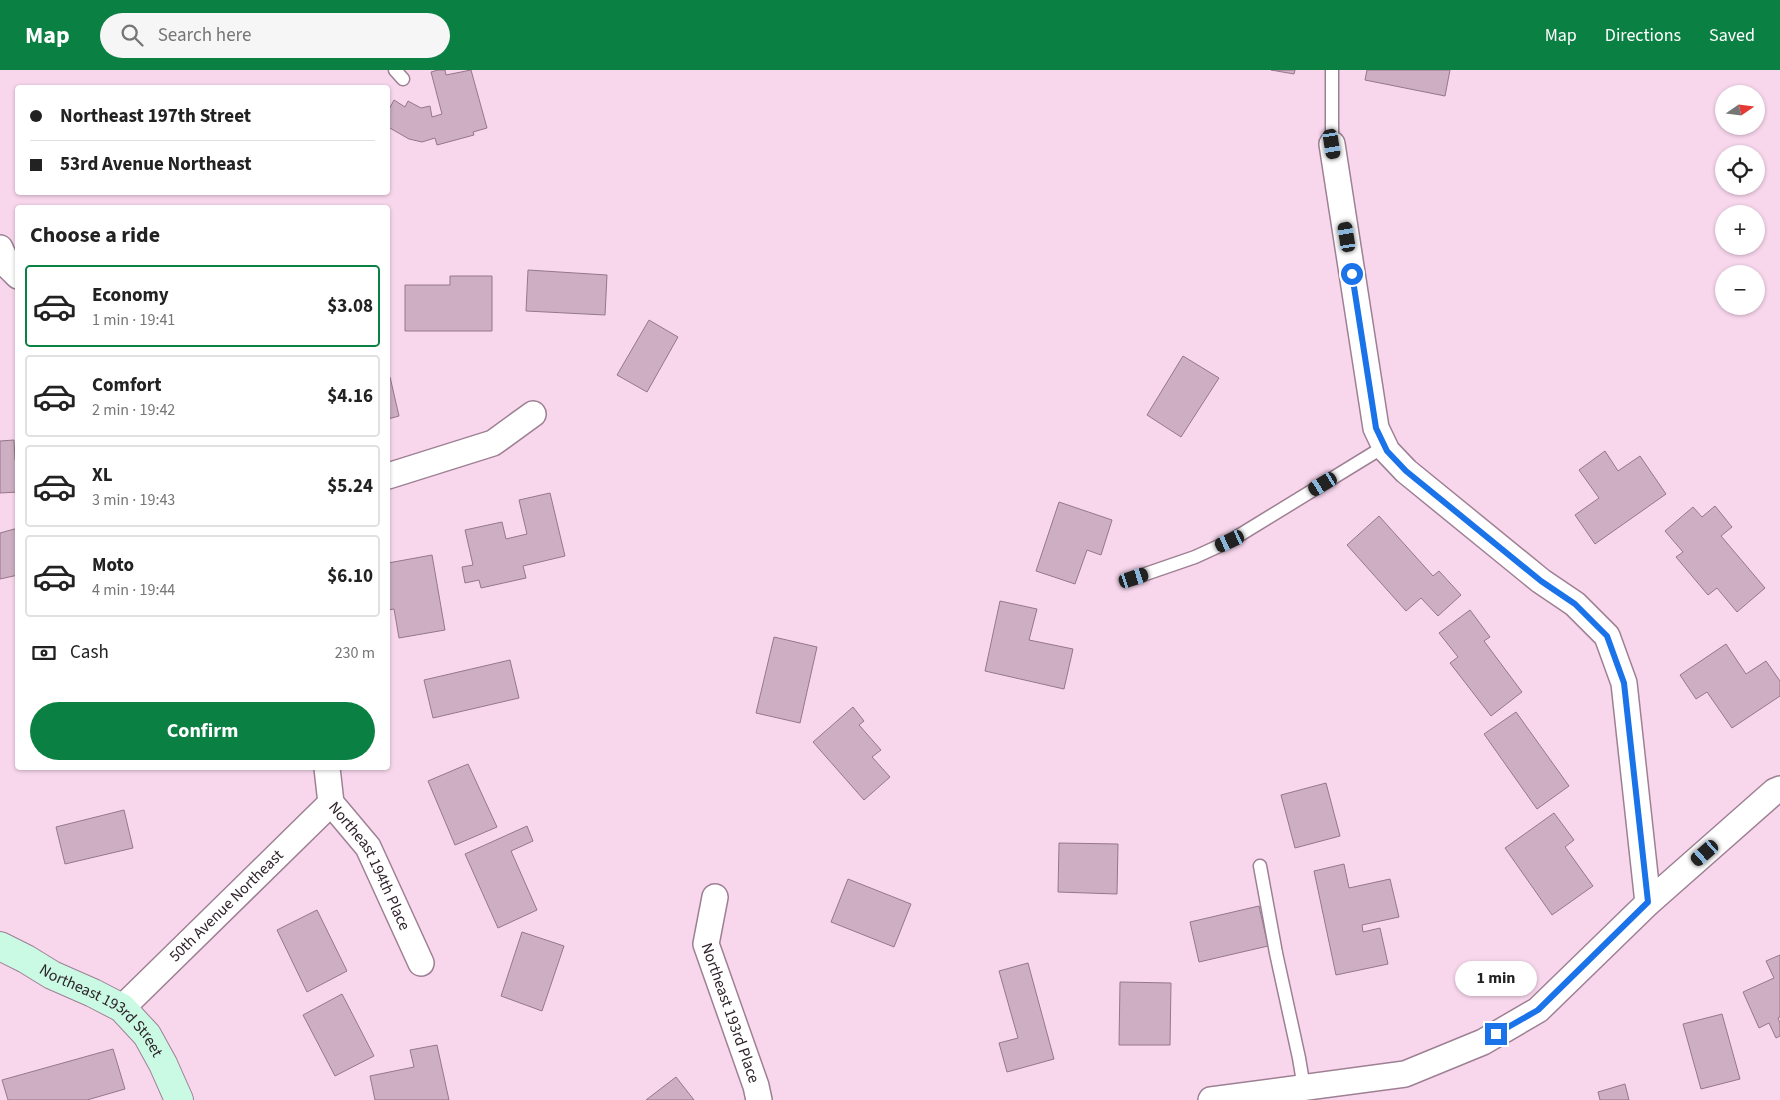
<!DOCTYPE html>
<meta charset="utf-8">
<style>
:root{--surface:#fff;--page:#f6f6f6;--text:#222;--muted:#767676;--line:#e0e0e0;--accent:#0b8043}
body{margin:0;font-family:"Source Sans 3",sans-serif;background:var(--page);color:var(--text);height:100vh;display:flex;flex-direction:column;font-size:19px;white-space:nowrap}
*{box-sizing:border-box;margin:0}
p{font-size:16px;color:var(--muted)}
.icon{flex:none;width:28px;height:28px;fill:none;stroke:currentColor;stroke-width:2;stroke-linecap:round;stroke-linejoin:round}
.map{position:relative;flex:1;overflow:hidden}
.drawer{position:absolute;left:15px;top:135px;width:375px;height:565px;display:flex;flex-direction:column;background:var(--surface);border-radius:5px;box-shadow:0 1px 4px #0004}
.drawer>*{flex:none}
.hud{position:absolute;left:15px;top:15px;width:375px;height:110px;border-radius:5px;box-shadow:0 1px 4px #0004;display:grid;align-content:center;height:110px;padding:0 15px;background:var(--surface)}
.needle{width:32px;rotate:76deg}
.buttons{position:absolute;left:1715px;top:15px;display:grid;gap:10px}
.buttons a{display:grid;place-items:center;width:50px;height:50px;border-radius:50%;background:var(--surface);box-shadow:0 1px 4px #0004;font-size:25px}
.end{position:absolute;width:22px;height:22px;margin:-11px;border:6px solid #1a73e8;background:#fff;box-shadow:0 0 0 2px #fff}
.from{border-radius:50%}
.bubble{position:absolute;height:35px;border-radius:18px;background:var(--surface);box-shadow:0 1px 4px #0004;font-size:16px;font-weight:700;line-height:35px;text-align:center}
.car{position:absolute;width:15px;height:30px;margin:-15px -8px;border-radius:6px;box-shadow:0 0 4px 1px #0007;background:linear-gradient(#222 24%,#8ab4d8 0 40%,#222 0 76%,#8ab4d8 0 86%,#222 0)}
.hud b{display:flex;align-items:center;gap:18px;height:48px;font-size:19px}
.hud b+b{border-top:1px solid var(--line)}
.hud i{width:12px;height:12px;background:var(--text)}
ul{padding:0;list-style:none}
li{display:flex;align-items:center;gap:15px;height:82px;margin:0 10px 8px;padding:0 5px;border:2px solid var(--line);border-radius:5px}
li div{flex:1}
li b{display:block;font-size:19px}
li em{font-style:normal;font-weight:700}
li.active{border-color:var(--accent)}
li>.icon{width:45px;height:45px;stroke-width:1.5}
h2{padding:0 15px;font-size:22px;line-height:60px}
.pay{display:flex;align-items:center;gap:12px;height:55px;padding:0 15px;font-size:19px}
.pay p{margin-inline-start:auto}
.action{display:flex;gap:10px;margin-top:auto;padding:10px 15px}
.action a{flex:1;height:58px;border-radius:30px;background:var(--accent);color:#fff;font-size:20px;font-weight:700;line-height:58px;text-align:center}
header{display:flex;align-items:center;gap:30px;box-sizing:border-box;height:70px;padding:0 25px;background:var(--accent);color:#fff}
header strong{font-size:24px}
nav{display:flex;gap:28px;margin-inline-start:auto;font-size:18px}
.search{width:350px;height:45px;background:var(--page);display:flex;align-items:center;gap:12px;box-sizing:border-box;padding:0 18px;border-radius:28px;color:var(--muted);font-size:19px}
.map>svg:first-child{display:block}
.building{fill:#cdaec3;stroke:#95778b}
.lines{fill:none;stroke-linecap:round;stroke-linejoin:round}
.lane-casing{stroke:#9e8094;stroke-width:15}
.street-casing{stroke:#9e8094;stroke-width:28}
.secondary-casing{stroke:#9e8094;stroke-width:30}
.lane{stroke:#fff;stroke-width:12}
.street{stroke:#fff;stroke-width:25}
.secondary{stroke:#cafae4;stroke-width:28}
.route{stroke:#1a73e8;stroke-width:6}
.labels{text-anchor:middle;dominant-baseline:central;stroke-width:4;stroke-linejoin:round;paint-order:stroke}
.street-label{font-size:16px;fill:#2f232b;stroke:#f8d7ed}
</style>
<header>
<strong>Map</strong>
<div class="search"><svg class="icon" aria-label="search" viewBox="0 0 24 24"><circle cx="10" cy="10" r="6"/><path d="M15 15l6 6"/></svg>Search here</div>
<nav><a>Map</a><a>Directions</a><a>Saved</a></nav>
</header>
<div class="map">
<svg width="1780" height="1030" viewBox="0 0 1780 1030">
<rect width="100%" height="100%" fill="#f8d7ed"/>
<!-- building -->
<g class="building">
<path d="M 438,0 L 445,0 L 446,5 L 471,0 L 487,58 L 473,62 L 474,65 L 437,75 L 435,68 L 422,72 L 409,69 L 388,57 L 388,41 L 394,30 L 405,37 L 408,31 L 421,38 L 430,36 L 432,47 L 442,44 L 431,2 Z"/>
<path d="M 1271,0 L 1295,0 L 1294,4 Z"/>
<path d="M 1367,0 L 1450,0 L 1445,26 L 1365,10 Z"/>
<path d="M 528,200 L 607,205 L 605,245 L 526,241 Z"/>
<path d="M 450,206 L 492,206 L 492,261 L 405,261 L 405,215 L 450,215 Z"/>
<path d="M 649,250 L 678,267 L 647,322 L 617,305 Z"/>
<path d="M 1183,286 L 1219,308 L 1181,367 L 1147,345 Z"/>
<path d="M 388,307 L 390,307 L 399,346 L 388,349 Z"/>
<path d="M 14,370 L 15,390 L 18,390 L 18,422 L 0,423 L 0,371 Z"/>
<path d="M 1605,381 L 1618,401 L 1640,386 L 1666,424 L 1595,474 L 1575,445 L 1599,428 L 1579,400 Z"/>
<path d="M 550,423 L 565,486 L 523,496 L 526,508 L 481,518 L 479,510 L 465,513 L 462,497 L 473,495 L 465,460 L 502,452 L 506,469 L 527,464 L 519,430 Z"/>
<path d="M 1059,432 L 1112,450 L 1101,485 L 1087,480 L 1075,514 L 1036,501 Z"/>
<path d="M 1715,436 L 1732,457 L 1721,466 L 1765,518 L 1737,542 L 1717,518 L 1708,525 L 1676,487 L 1683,482 L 1665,461 L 1693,437 L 1702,447 Z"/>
<path d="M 1379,446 L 1433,506 L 1439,501 L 1461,525 L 1438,546 L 1421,528 L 1406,541 L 1347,475 Z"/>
<path d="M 18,458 L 18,505 L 0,509 L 0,463 Z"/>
<path d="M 432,485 L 445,560 L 399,568 L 394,539 L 388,540 L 388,493 Z"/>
<path d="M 1000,531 L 1037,539 L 1029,570 L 1073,579 L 1064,619 L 985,601 Z"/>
<path d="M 1470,540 L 1490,567 L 1484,571 L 1522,622 L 1491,646 L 1450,593 L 1458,587 L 1439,563 Z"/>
<path d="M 774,567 L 817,577 L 800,653 L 756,643 Z"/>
<path d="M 1726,574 L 1746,604 L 1766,591 L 1780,611 L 1780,626 L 1732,658 L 1707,622 L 1696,629 L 1680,605 Z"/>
<path d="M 510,590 L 519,628 L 433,648 L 424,610 Z"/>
<path d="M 853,637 L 864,651 L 859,655 L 881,680 L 872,687 L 890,707 L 864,730 L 813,672 Z"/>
<path d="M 1516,642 L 1569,716 L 1537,739 L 1484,664 Z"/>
<path d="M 468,694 L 497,757 L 455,775 L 428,711 Z"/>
<path d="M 1326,713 L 1340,766 L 1295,778 L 1281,725 Z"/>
<path d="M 124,740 L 133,778 L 65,794 L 56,757 Z"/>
<path d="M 1554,743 L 1574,770 L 1565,777 L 1593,816 L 1552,845 L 1505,778 Z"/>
<path d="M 527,756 L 533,771 L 511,781 L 537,840 L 498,858 L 465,784 Z"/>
<path d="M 1059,773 L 1118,774 L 1117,824 L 1058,822 Z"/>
<path d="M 1344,794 L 1349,818 L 1390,809 L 1399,847 L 1362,855 L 1363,862 L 1380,858 L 1388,894 L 1336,905 L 1314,801 Z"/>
<path d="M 848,809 L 911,834 L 894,877 L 831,852 Z"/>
<path d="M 1259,836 L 1268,876 L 1199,892 L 1190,852 Z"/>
<path d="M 317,840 L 347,901 L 307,922 L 277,860 Z"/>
<path d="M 522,862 L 564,876 L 542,941 L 501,926 Z"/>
<path d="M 1780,885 L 1780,947 L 1778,948 L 1780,953 L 1780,966 L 1776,968 L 1769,953 L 1759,958 L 1743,922 L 1774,908 L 1766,891 Z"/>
<path d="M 1028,893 L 1054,989 L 1007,1002 L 999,973 L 1018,968 L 999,901 Z"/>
<path d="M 1120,912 L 1171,913 L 1170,975 L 1119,975 Z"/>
<path d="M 342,924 L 374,986 L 335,1006 L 303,945 Z"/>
<path d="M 1722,944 L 1740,1009 L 1701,1019 L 1683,954 Z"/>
<path d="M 437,975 L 449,1030 L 375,1030 L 370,1006 L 414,997 L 410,980 Z"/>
<path d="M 113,979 L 125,1019 L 87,1030 L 8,1030 L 2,1010 Z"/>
<path d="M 676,1007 L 694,1030 L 646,1030 Z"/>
<path d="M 1625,1014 L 1629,1030 L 1600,1030 L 1598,1022 Z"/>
</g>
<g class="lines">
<!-- lane casing -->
<g class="lane-casing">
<g id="lane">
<path d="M 395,0 L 403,9"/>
<path d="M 1332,0 L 1332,74"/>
<path d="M 1134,508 L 1195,487 L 1230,471 L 1385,376"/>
<path d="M 1260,796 L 1276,883 L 1299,988 L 1304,1018"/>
</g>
</g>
<!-- street casing -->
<g class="street-casing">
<g id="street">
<path d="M 1332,74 L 1376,358 L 1387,381 L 1406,401 L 1541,511 L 1575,534 L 1607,566 L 1624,613 L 1648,833"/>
<path d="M 0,178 L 8,196 L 18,206"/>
<path d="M 388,406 L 493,373 L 533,344"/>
<path id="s1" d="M 327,698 L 331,733 L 368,777 L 421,893"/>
<path id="s2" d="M 715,827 L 706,874 L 756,1016 L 759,1030"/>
<path id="s3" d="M 122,938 L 331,733"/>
<path d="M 1211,1030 L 1405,1004 L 1483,972 L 1538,940 L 1648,833 L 1775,721 L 1780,719"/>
</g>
</g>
<!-- secondary casing -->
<g class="secondary-casing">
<g id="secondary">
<path id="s4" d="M 0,876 L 26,889 L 52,905 L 93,923 L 122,938 L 147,965 L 163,994 L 179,1030"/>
</g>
</g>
<!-- lane -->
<use href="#lane" class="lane"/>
<!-- street -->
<use href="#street" class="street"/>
<!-- secondary -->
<use href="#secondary" class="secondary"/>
</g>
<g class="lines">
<!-- route -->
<path class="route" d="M 1352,204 L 1376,358 L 1387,381 L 1406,401 L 1541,511 L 1575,534 L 1607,566 L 1624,613 L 1648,832 L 1538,940 L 1496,964"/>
</g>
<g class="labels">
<!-- street labels -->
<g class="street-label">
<text stroke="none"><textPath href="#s1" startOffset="110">Northeast 194th Place</textPath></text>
<text stroke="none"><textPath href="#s3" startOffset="146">50th Avenue Northeast</textPath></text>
<text stroke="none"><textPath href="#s2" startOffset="121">Northeast 193rd Place</textPath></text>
<text stroke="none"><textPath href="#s4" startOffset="122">Northeast 193rd Street</textPath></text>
</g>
</g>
</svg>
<div class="buttons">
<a><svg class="needle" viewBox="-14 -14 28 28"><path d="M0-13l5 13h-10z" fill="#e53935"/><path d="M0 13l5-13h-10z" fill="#767676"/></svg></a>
<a><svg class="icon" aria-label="locate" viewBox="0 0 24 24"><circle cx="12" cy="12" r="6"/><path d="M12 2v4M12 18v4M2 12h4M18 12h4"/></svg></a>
<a>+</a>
<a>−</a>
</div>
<i class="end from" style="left:1352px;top:204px"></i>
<i class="end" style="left:1496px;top:964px"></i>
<div class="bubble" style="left:1455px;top:891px;width:82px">1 min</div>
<i class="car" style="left:1332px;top:74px;rotate:171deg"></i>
<i class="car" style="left:1347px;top:167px;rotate:351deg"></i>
<i class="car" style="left:1323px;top:414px;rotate:239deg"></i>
<i class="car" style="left:1230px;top:471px;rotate:245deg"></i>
<i class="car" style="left:1134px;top:508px;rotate:72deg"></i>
<i class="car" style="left:1705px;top:783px;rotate:229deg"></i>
<div class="hud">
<b><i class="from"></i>Northeast 197th Street</b>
<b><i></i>53rd Avenue Northeast</b>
</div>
<section class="drawer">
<h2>Choose a ride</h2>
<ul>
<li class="active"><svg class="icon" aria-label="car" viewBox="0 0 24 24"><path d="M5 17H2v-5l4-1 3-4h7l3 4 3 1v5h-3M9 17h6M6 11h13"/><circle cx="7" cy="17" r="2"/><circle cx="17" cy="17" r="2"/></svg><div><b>Economy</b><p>1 min · 19:41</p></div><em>$3.08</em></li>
<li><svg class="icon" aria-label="car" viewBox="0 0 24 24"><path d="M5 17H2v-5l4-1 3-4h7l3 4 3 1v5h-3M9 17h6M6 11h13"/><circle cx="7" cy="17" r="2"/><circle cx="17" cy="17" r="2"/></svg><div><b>Comfort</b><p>2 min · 19:42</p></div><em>$4.16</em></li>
<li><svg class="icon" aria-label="car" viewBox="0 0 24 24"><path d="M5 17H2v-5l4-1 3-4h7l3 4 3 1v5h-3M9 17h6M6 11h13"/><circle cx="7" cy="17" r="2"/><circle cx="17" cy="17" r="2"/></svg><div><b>XL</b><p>3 min · 19:43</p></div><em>$5.24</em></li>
<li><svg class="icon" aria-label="car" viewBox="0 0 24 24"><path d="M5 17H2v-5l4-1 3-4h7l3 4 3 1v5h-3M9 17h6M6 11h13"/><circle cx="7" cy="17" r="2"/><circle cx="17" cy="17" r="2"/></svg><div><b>Moto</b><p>4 min · 19:44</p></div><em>$6.10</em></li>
</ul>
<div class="pay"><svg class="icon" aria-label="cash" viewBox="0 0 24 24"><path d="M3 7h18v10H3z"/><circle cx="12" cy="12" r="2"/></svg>Cash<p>230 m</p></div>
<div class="action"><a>Confirm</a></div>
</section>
</div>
